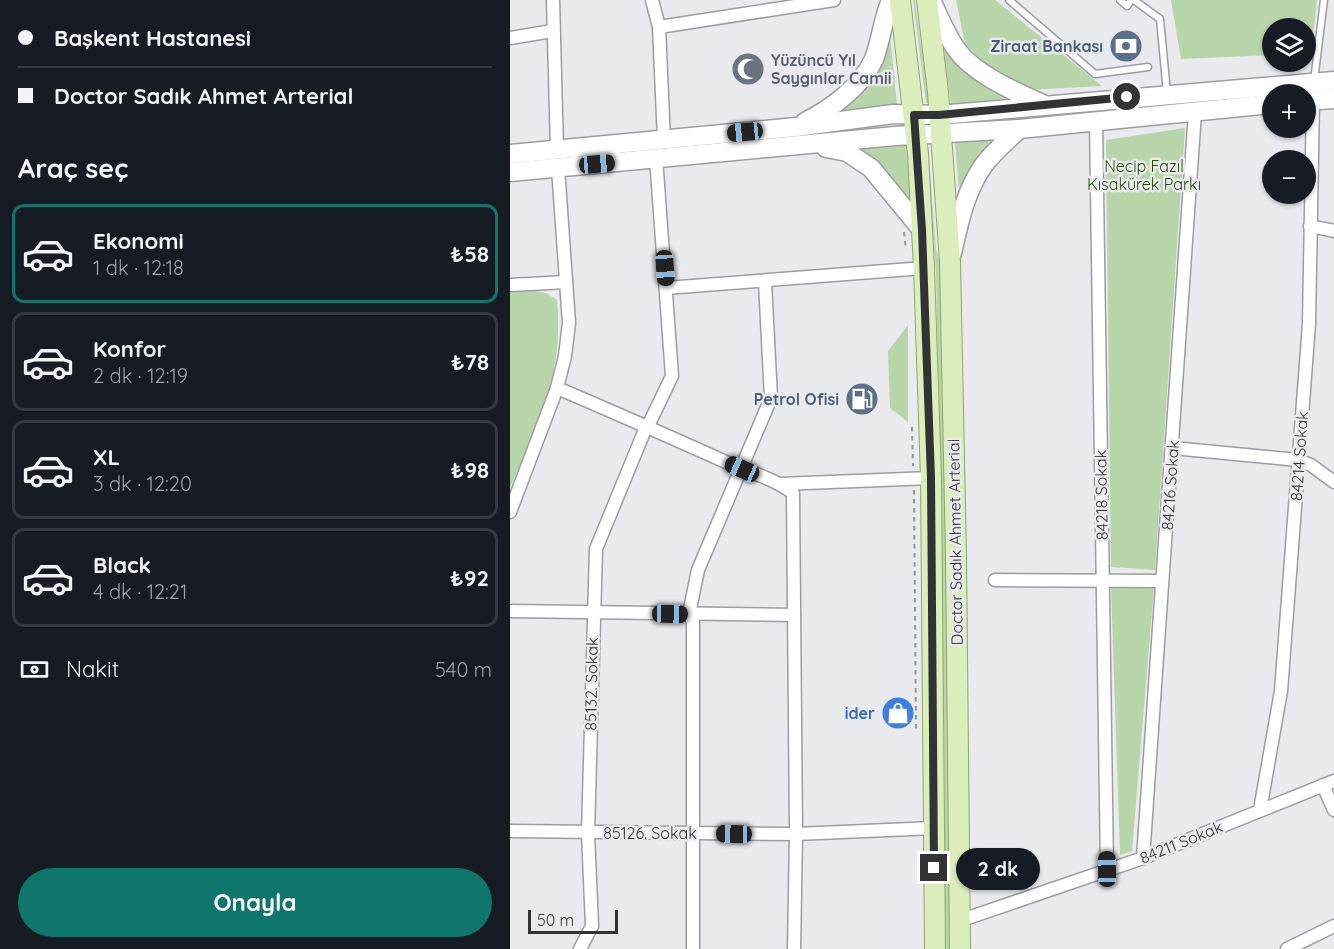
<!DOCTYPE html>
<html lang="tr">
<meta charset="utf-8">
<style>
:root{--surface:#171b24;--page:#242831;--text:#f1f3f6;--muted:#9ea1a6;--line:#363941;--accent:#0f766e}
body{margin:0;font-family:Quicksand,sans-serif;background:var(--page);color:var(--text);height:100vh;display:flex;flex-direction:column;font-size:22px;white-space:nowrap}
*{box-sizing:border-box;margin:0}
p{font-size:20px;color:var(--muted)}
.icon{flex:none;width:33px;height:33px;fill:none;stroke:currentColor;stroke-width:2;stroke-linecap:round;stroke-linejoin:round}
.map{position:relative;flex:1;overflow:hidden}
.sheet{display:flex;flex-direction:column;background:var(--surface);width:510px}
.sheet>*{flex:none}
.hud{display:grid;align-content:center;height:132px;padding:0 18px;background:var(--surface)}
.fabs{position:absolute;left:752px;top:18px;display:grid;gap:12px}
.fabs a{display:grid;place-items:center;width:54px;height:54px;border-radius:50%;background:var(--surface);box-shadow:0 2px 4px #0004;font-size:30px}
.scale{position:absolute;left:18px;bottom:15px;width:90px;box-sizing:border-box;padding-left:6px;border:3px solid #323334;border-top:0;font-size:16px;line-height:21px;white-space:nowrap;color:#323334;-webkit-text-stroke:4px #e8eaee;paint-order:stroke}
.end{position:absolute;width:27px;height:27px;margin:-14px;border:8px solid #323334;background:#fff;box-shadow:0 0 0 3px #fff}
.from{border-radius:50%}
.bubble{position:absolute;height:42px;border-radius:21px;background:var(--surface);box-shadow:0 2px 4px #0004;font-size:20px;font-weight:700;line-height:42px;text-align:center}
.car{position:absolute;width:18px;height:36px;margin:-18px -9px;border-radius:8px;box-shadow:0 0 4px 2px #0007;background:linear-gradient(#222 24%,#8ab4d8 0 40%,#222 0 76%,#8ab4d8 0 86%,#222 0)}
.hud b{display:flex;align-items:center;gap:21px;height:57px;font-size:22px}
.hud b+b{border-top:2px solid var(--line)}
.hud i{width:15px;height:15px;background:var(--text)}
ul{padding:0;list-style:none}
li{display:flex;align-items:center;gap:18px;height:99px;margin:0 12px 9px;padding:0 6px;border:3px solid var(--line);border-radius:12px}
li div{flex:1}
li b{display:block;font-size:22px}
li em{font-style:normal;font-weight:700}
li.active{border-color:var(--accent)}
li>.icon{width:54px;height:54px;stroke-width:1.5}
h2{padding:0 18px;font-size:27px;line-height:72px}
.pay{display:flex;align-items:center;gap:15px;height:66px;padding:0 18px;font-size:22px}
.pay p{margin-inline-start:auto}
.action{display:flex;gap:12px;margin-top:auto;padding:12px 18px}
.action a{flex:1;height:69px;border-radius:36px;background:var(--accent);color:#fff;font-size:24px;font-weight:700;line-height:69px;text-align:center}
main{display:flex;flex:1;min-height:0}
.map>svg:first-child{display:block}
.green{fill:#b8d5a9}
.lines{fill:none;stroke-linecap:round;stroke-linejoin:round}
.service-casing{stroke:#9b9da1;stroke-width:9}
.minor-casing{stroke:#9b9da1;stroke-width:15}
.secondary-casing{stroke:#9b9da1;stroke-width:21}
.primary-casing{stroke:#90a46d;stroke-width:22}
.path{stroke:#959699;stroke-width:2;stroke-dasharray:4.5 4.5;stroke-linecap:butt}
.service{stroke:#fff;stroke-width:6}
.minor{stroke:#fff;stroke-width:12}
.secondary{stroke:#fff;stroke-width:18}
.primary{stroke:#daedba;stroke-width:20}
.route{stroke:#323334;stroke-width:8}
.labels{text-anchor:middle;dominant-baseline:central;stroke-width:5;stroke-linejoin:round;paint-order:stroke}
.service-label{font-size:16px;font-weight:bold;fill:#4e5e75;stroke:#e8eaee;text-anchor:end}
.worship-label{font-size:16px;font-weight:bold;fill:#5b616d;stroke:#e8eaee;text-anchor:start}
.park-label{font-size:16px;fill:#285105;stroke:#e8eaee}
.street-label{font-size:16px;fill:#323334;stroke:#e8eaee}
.shop-label{font-size:16px;font-weight:bold;fill:#366cbe;stroke:#e8eaee;text-anchor:end}
</style>
<main>
<section class="sheet">
<div class="hud">
<b><i class="from"></i>Başkent Hastanesi</b>
<b><i></i>Doctor Sadık Ahmet Arterial</b>
</div>
<h2>Araç seç</h2>
<ul>
<li class="active"><svg class="icon" aria-label="car" viewBox="0 0 24 24"><path d="M5 17H2v-5l4-1 3-4h7l3 4 3 1v5h-3M9 17h6M6 11h13"/><circle cx="7" cy="17" r="2"/><circle cx="17" cy="17" r="2"/></svg><div><b>Ekonomi</b><p>1 dk · 12:18</p></div><em>₺58</em></li>
<li><svg class="icon" aria-label="car" viewBox="0 0 24 24"><path d="M5 17H2v-5l4-1 3-4h7l3 4 3 1v5h-3M9 17h6M6 11h13"/><circle cx="7" cy="17" r="2"/><circle cx="17" cy="17" r="2"/></svg><div><b>Konfor</b><p>2 dk · 12:19</p></div><em>₺78</em></li>
<li><svg class="icon" aria-label="car" viewBox="0 0 24 24"><path d="M5 17H2v-5l4-1 3-4h7l3 4 3 1v5h-3M9 17h6M6 11h13"/><circle cx="7" cy="17" r="2"/><circle cx="17" cy="17" r="2"/></svg><div><b>XL</b><p>3 dk · 12:20</p></div><em>₺98</em></li>
<li><svg class="icon" aria-label="car" viewBox="0 0 24 24"><path d="M5 17H2v-5l4-1 3-4h7l3 4 3 1v5h-3M9 17h6M6 11h13"/><circle cx="7" cy="17" r="2"/><circle cx="17" cy="17" r="2"/></svg><div><b>Black</b><p>4 dk · 12:21</p></div><em>₺92</em></li>
</ul>
<div class="pay"><svg class="icon" aria-label="cash" viewBox="0 0 24 24"><path d="M3 7h18v10H3z"/><circle cx="12" cy="12" r="2"/></svg>Nakit<p>540 m</p></div>
<div class="action"><a>Onayla</a></div>
</section>
<div class="map">
<svg width="824" height="949" viewBox="0 0 824 949">
<rect width="100%" height="100%" fill="#e8eaee"/>
<!-- green -->
<g class="green">
<path d="M 403,0 L 405,0 L 419,103 L 416,103 Z"/>
<path d="M 446,0 L 485,0 L 592,86 L 519,90 L 479,68 L 455,43 Z"/>
<path d="M 661,0 L 807,0 L 801,54 L 795,54 L 795,28 L 762,28 L 762,55 L 671,59 Z"/>
<path d="M 378,16 L 387,104 L 319,111 L 353,82 Z"/>
<path d="M 431,29 L 509,97 L 441,105 Z"/>
<path d="M 675,128 L 645,570 L 601,567 L 596,140 Z"/>
<path d="M 496,137 L 450,202 L 445,143 Z"/>
<path d="M 396,145 L 402,213 L 344,149 Z"/>
<path d="M 415,146 L 418,146 L 426,249 L 432,271 L 440,949 L 435,949 L 432,601 L 426,272 Z"/>
<path d="M 23,290 L 36,293 L 47,300 C 54,373 29,424 0,488 L 0,292 Z"/>
<path d="M 398,325 L 398,422 L 380,408 L 378,351 Z"/>
<path d="M 601,586 L 644,587 L 622,851 L 610,855 Z"/>
</g>
<g class="lines">
<!-- service casing -->
<g class="service-casing">
<g id="service">
<path d="M 499,0 L 585,74 L 638,67"/>
<path d="M 610,0 L 617,6 L 621,0"/>
<path d="M 624,0 L 650,19 L 657,93"/>
<path d="M 804,81 L 814,0"/>
</g>
</g>
<!-- minor casing -->
<g class="minor-casing">
<g id="minor">
<path d="M 43,0 L 47,150"/>
<path d="M 142,0 L 149,27 L 154,140"/>
<path d="M 149,27 L 324,0"/>
<path d="M 0,38 L 42,31"/>
<path d="M 586,121 L 597,869"/>
<path d="M 800,226 L 824,231"/>
<path d="M 0,285 L 56,282"/>
<path d="M 156,288 L 414,268"/>
<path d="M 47,388 C 104,412 160,437 216,462 C 239,472 263,478 283,493 L 286,834 L 284,949"/>
<path d="M 663,448 L 788,460 L 801,465 L 824,482"/>
<path d="M 270,484 L 421,478"/>
<path d="M 0,512 L 47,388 L 55,356 L 59,323 L 48,168"/>
<path d="M 485,580 L 652,581"/>
<path d="M 0,611 L 284,615"/>
<path d="M 813,785 L 824,810"/>
<path d="M 750,810 L 771,691 L 799,324 L 803,100"/>
<path d="M 0,831 L 286,834 L 424,828"/>
<path d="M 633,858 L 685,112"/>
<path d="M 449,921 L 633,858 L 824,781"/>
<path d="M 70,949 L 82,926 L 78,833 L 86,549 L 134,432 L 138,426 L 162,376 L 146,158"/>
<path d="M 183,949 L 183,622 L 179,614 L 188,570 L 261,398 L 255,282"/>
<path d="M 777,949 L 824,926"/>
</g>
</g>
<!-- secondary casing -->
<g class="secondary-casing">
<g id="secondary">
<path d="M 421,0 C 429,17 436,35 447,50 C 465,75 508,93 535,105"/>
<path d="M 795,101 L 824,99"/>
<path d="M 295,122 C 321,109 352,86 364,59 C 371,40 373,19 381,0"/>
<path d="M 316,148 L 337,152 L 361,168 L 412,230"/>
<path d="M 0,154 L 286,127 L 383,114 L 429,115 L 824,81"/>
<path d="M 0,172 L 385,136 L 509,129 L 762,104"/>
<path d="M 442,253 C 449,223 455,192 473,166 C 483,152 497,141 509,129"/>
</g>
</g>
<!-- primary casing -->
<g class="primary-casing">
<g id="primary">
<path d="M 390,0 L 408,154 L 414,268 L 421,478 L 425,949"/>
<path d="M 417,0 L 428,92 L 440,262 L 446,556 L 450,949"/>
</g>
</g>
<!-- path -->
<g class="path">
<path d="M 394,232 L 396,250"/>
<path d="M 402,427 L 403,466"/>
<path d="M 404,490 L 406,730"/>
</g>
<!-- service -->
<use href="#service" class="service"/>
<!-- minor -->
<use href="#minor" class="minor"/>
<!-- secondary -->
<use href="#secondary" class="secondary"/>
<!-- primary -->
<use href="#primary" class="primary"/>
</g>
<g class="lines">
<!-- route -->
<path class="route" d="M 424,868 L 421,478 L 412,230 L 404,115 L 429,115 L 617,97"/>
</g>
<!-- icons -->
<defs>
<g id="bank-disc" transform="scale(1.725)"><circle r="9.5" fill="#5c6f8a" stroke="#e8eaee"/><path d="M-6-4H6V4H-6ZM0-2.3a2.3 2.3 0 1 0 0 4.6a2.3 2.3 0 1 0 0-4.6Z" fill="#fff"/></g>
<g id="mosque-disc" transform="scale(1.725)"><circle r="9.5" fill="#6b7280" stroke="#e8eaee"/><path d="M3.5-4.9A6 6 0 1 0 3.5 4.9A5 5 0 1 1 3.5-4.9Z" fill="#fff"/></g>
<g id="fuel-disc" transform="scale(1.725)"><circle r="9.5" fill="#5c6f8a" stroke="#e8eaee"/><path d="M-5.5-6h7V0h2V4h1.3V-2.5L3-4.5l.8-.8L6-3V5H2.5V1h-1V6h-7ZM-4.2-4.7v3.2H.2V-4.7Z" fill="#fff"/></g>
<g id="shop-disc" transform="scale(1.725)"><circle r="9.5" fill="#3f7fe0" stroke="#e8eaee"/><path d="M-5-2.5h2.3a2.7 3.5 0 0 1 5.4 0H5L5.5 6h-11ZM-1.5-2.5h3a1.5 2.3 0 0 0-3 0Z" fill="#fff"/></g>
</defs>
<g fill-rule="evenodd">
<use href="#bank-disc" x="616" y="46"/>
<use href="#mosque-disc" x="238" y="69"/>
<use href="#fuel-disc" x="352" y="399"/>
<use href="#shop-disc" x="388" y="713"/>
</g>
<g class="labels">
<!-- service labels -->
<g class="service-label">
<text x="593" y="46">Ziraat Bankası</text>
<text x="329" y="399">Petrol Ofisi</text>
</g>
<!-- worship labels -->
<g class="worship-label">
<text x="261" y="60">Yüzüncü Yıl<tspan x="261" dy="18">Saygınlar Camii</tspan></text>
</g>
<!-- park labels -->
<g class="park-label">
<text x="634" y="166">Necip Fazıl<tspan x="634" dy="18">Kısakürek Parkı</tspan></text>
</g>
<!-- street labels -->
<g class="street-label">
<text transform="translate(789 456) rotate(-86)">84214 Sokak</text>
<text transform="translate(660 485) rotate(-86)">84216 Sokak</text>
<text transform="translate(591 495) rotate(-91)">84218 Sokak</text>
<text transform="translate(445 542) rotate(-91)">Doctor Sadık Ahmet Arterial</text>
<text transform="translate(81 684) rotate(-89)">85132. Sokak</text>
<text x="140" y="833">85126. Sokak</text>
<text transform="translate(671 842) rotate(-22)">84211 Sokak</text>
</g>
<!-- shop labels -->
<g class="shop-label">
<text x="365" y="713">ider</text>
</g>
</g>
</svg>
<div class="fabs">
<a><svg class="icon" aria-label="layers" viewBox="0 0 24 24"><path d="M12 4l9 5-9 5-9-5zM3 14l9 5 9-5"/></svg></a>
<a>+</a>
<a>−</a>
</div>
<div class="scale">50 m</div>
<i class="end from" style="left:617px;top:97px"></i>
<i class="end" style="left:424px;top:868px"></i>
<div class="bubble" style="left:446px;top:848px;width:84px">2 dk</div>
<i class="car" style="left:235px;top:132px;rotate:264deg"></i>
<i class="car" style="left:87px;top:164px;rotate:85deg"></i>
<i class="car" style="left:155px;top:268px;rotate:176deg"></i>
<i class="car" style="left:232px;top:469px;rotate:294deg"></i>
<i class="car" style="left:160px;top:614px;rotate:91deg"></i>
<i class="car" style="left:224px;top:834px;rotate:271deg"></i>
<i class="car" style="left:597px;top:869px;rotate:359deg"></i>
</div>
</main>
